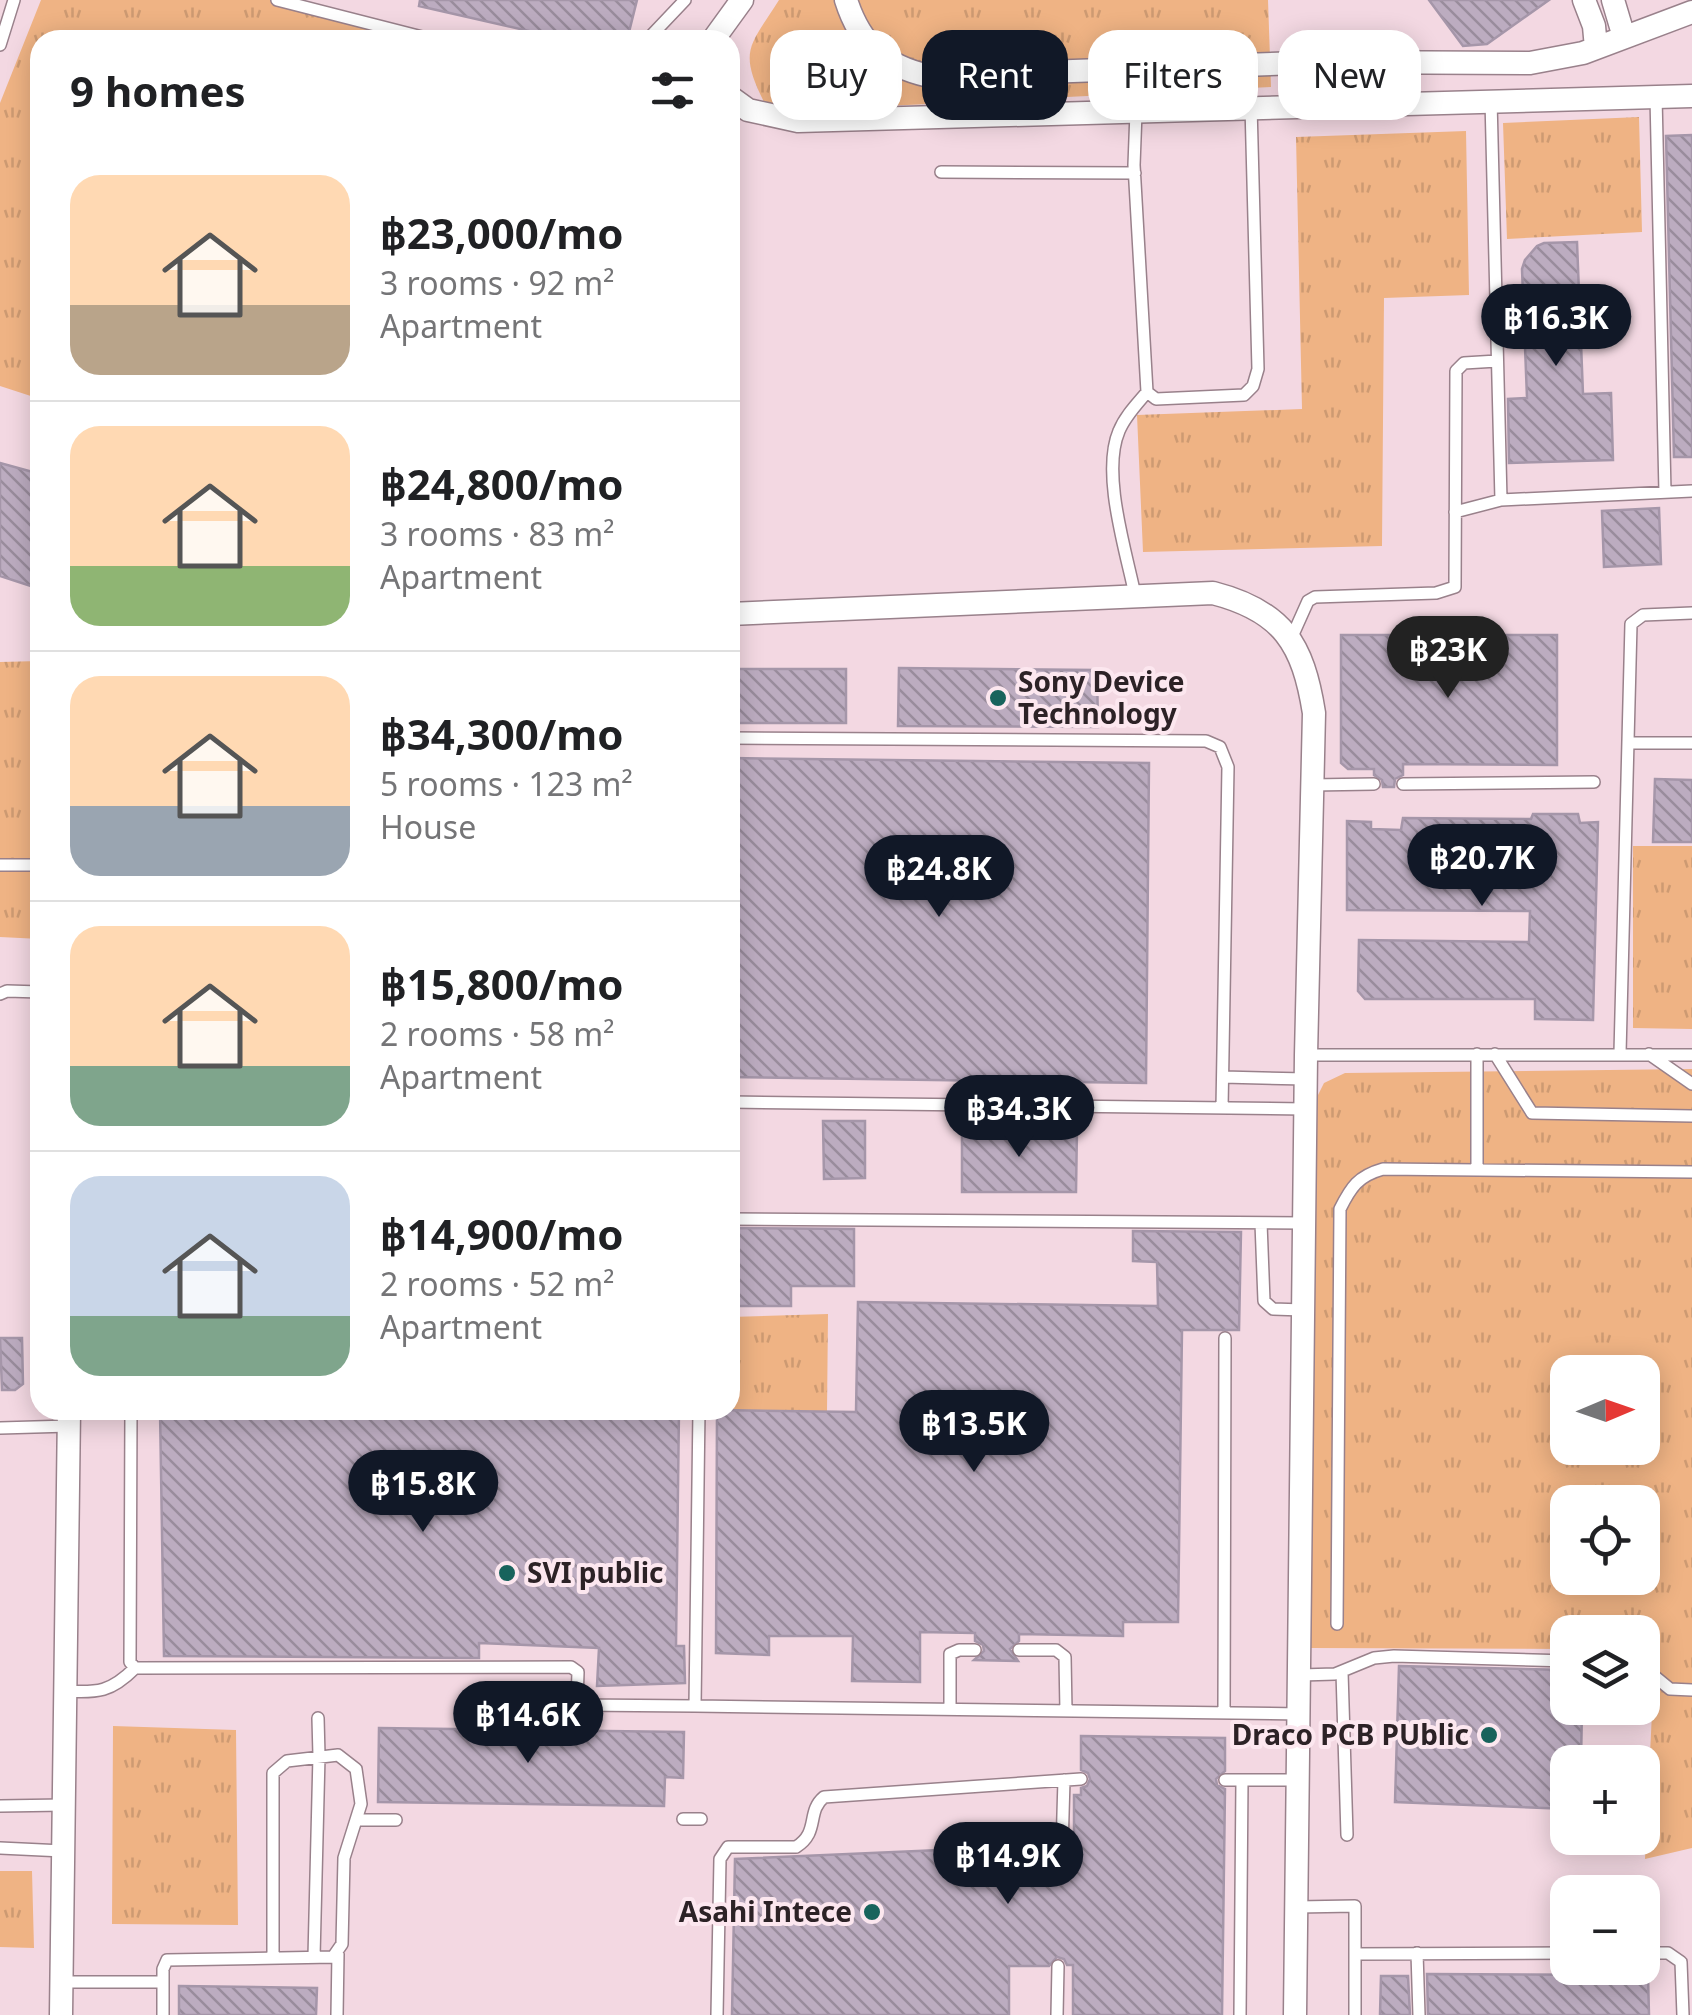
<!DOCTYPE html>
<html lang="en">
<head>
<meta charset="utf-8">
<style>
  :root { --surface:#fff; --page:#f2f2f2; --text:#202124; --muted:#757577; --line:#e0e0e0; --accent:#111827 }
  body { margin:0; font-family:"Noto Sans",sans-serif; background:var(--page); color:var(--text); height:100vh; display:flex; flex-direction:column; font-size:38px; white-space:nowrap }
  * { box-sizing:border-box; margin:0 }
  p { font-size:32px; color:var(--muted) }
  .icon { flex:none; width:55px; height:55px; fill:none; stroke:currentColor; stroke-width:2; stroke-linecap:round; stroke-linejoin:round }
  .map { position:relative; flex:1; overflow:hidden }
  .panel { position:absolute; left:30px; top:30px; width:710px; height:1390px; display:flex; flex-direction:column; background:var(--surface); border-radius:30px; box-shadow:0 5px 25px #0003 }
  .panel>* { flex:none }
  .guide { position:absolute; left:770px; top:30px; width:770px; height:90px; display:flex; gap:20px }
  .needle { width:65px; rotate:88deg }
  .tools { position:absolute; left:1550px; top:1355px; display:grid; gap:20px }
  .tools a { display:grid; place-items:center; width:110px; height:110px; border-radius:20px; background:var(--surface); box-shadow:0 5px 25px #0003; font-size:50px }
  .price { position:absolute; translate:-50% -85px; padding:0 22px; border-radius:35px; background:var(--accent); color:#fff; font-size:32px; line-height:65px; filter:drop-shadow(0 2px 5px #0008) }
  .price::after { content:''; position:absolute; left:50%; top:60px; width:30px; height:22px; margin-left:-15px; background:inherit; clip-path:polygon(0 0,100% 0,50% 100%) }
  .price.current { background:#222; color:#fff }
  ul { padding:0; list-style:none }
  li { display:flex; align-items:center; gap:30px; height:250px; padding:0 40px }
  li+li { border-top:2px solid var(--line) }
  li span { display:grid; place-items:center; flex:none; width:280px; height:200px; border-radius:30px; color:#555 }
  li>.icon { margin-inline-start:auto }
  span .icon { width:120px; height:120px; fill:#fffc; stroke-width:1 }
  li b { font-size:42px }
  h2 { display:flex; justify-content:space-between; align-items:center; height:120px; padding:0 40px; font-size:42px }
  .tag { padding:0 35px; border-radius:30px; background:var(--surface); box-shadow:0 5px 25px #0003; font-size:35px; line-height:90px }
  .tag.current { background:var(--accent); color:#fff }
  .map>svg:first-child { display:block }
  .grass { fill:url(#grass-tufts); fill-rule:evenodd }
  .building { fill:url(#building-back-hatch); stroke:#a596a9; stroke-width:2.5 }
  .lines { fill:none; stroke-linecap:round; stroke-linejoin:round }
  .lane-casing { stroke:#99818b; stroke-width:14 }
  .street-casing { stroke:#99818b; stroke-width:25 }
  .lane { stroke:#fff; stroke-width:11 }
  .street { stroke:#fff; stroke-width:22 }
  .poi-dot { fill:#18635c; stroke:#fce7ef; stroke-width:4 }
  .labels { text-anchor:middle; stroke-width:8; stroke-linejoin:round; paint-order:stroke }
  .poi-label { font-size:28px; font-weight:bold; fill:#2c2226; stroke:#fce7ef; text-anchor:start }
</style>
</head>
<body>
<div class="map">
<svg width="1692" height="2015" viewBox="0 0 1692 2015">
  <defs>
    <pattern id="grass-tufts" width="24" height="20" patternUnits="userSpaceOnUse" patternTransform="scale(2.5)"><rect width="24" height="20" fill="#efb384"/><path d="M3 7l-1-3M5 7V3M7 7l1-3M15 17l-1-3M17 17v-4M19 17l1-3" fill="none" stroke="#cd9a72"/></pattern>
    <pattern id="building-back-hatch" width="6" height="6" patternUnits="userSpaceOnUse" patternTransform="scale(2.5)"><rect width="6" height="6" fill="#bcacc0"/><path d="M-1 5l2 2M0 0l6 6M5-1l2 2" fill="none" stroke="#998c9c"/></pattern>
  </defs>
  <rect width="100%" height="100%" fill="#f3d8e2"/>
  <path class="grass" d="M41 0H273L428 40H40V399L0 386V103Z
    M779 0H1268L1271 87 786 111 764 102C738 50 750 46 779 0Z
    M1639 117 1642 232 1507 239 1503 123Z
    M1466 131 1469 295 1384 298 1382 546 1143 552 1137 415 1302 409 1296 137Z
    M40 661V939L0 937V662Z
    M1633 846H1692V1029L1633 1028Z
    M1692 1069V1848L1645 1859 1655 1650 1643 1649 1642 1632H1568L1567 1649 1310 1648 1314 1103 1324 1083 1345 1073ZM1568 1372H1642V1448H1568ZM1568 1502H1642V1578H1568Z
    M828 1314 827 1412 717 1410H730V1317Z
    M113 1726 236 1730 238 1925 112 1924Z
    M0 1871H32L34 1948 0 1947Z"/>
  <path class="building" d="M420 0H637L627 40H568L419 6Z
    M1429 0H1549L1487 44 1463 46Z
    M1692 135V457H1674L1666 136Z
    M1577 242 1583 394 1611 393 1613 460 1509 463 1508 399 1527 398 1522 269 1525 260 1537 246 1544 243Z
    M0 463 40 474V589L0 576Z
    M1659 508 1661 564 1604 567 1602 511Z
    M1341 635H1557V765L1403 764V775L1395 779 1394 787H1383L1382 780 1374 775V769H1348L1341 763Z
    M899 668 1097 670 1098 727 898 726Z
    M730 669H846V723H730Z
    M730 758 1149 763 1146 1083 730 1077Z
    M1655 779 1692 780V842H1653Z
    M1533 814H1578L1580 823 1598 822 1593 1020 1535 1019V999H1365L1358 991 1359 940 1529 942 1530 911 1347 910V821L1371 822V829L1401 830 1403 818 1531 819Z
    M823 1121H865V1178L824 1179Z
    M962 1128H1077L1076 1192H962Z
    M730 1228 854 1229V1286H791V1306H734V1286H730Z
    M1133 1231 1241 1232 1239 1330H1182L1178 1622H1123V1636L1019 1634V1641L1010 1649 1018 1661 974 1660 984 1651 983 1645 975 1641V1633L920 1632V1682L852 1681 853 1636H769V1655L716 1653 717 1410 856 1412 858 1302 1158 1306 1157 1262 1133 1261Z
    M0 1338H22L23 1384 15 1390H2Z
    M160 1410H679L676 1646H684L685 1683 597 1686 599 1648 479 1643V1658H471L164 1656Z
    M1399 1666 1568 1670V1708H1582L1581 1762H1568V1809L1395 1802Z
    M379 1728 684 1732 683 1778 665 1777 664 1806 378 1802Z
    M1081 1736 1225 1738V1771L1216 1779 1217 1785 1225 1789 1222 2015H1073V1965H1067L1064 1959 1057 1957 1049 1966H1009V2015H732L735 1859 1009 1847 1053 1848 1056 1855 1066 1857 1074 1848V1795H1081V1788L1087 1786 1090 1779 1088 1773 1081 1770Z
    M1427 1974 1648 1975 1649 2015H1428Z
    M1381 1976H1408L1410 2015H1380Z
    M179 1986 317 1988 316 2015H179Z"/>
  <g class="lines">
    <g class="lane-casing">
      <path id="lane" d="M277 0 434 40
        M647 40 685 0
        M0 45 14 0
        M1656 97 1665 492
        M1491 100 1501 500
        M1136 112 1134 165 1147 392 1156 399 1244 395 1253 386 1258 369 1251 106
        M941 172 1135 173
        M1455 512 1501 500 1692 491
        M1135 595C1126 551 1101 473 1119 431 1125 416 1137 404 1147 392
        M1291 639 1308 601 1315 597 1436 593 1455 587 1456 371 1464 363 1497 361
        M730 738 1206 741 1220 747 1228 767 1222 1108
        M1629 743H1692
        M1403 784 1594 782
        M1312 785 1374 784
        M0 865H40
        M0 994 7 991 40 992
        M1620 1053 1631 624 1643 615 1692 613
        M1477 1054V1170
        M1495 1054 1532 1113 1692 1116
        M1649 1054 1692 1084
        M1306 1055H1692
        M1223 1077 1306 1079
        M730 1102 1305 1109
        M730 1219 1304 1223
        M1261 1223 1264 1301 1273 1309 1303 1310
        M131 1410 130 1662 135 1668 571 1667 578 1672 577 1702 580 1705 695 1706 699 1410
        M0 1428 69 1426
        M1337 1624 1340 1209C1351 1187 1358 1176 1383 1169L1692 1172
        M1019 1650H1056L1065 1657 1066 1711
        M1642 1666 1670 1689 1692 1690
        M1342 1672 1347 1835
        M1301 1675 1335 1674 1374 1658 1394 1656 1568 1661
        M65 1691C98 1693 111 1692 135 1668
        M695 1706 1301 1714
        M950 1709V1654L959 1650H975
        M1224 1713 1225 1338
        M1225 1780H1299
        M0 1806 63 1805
        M683 1819H701
        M359 1820H396
        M0 1848 63 1851
        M1062 1848 1064 1780
        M1297 1907 1355 1906V1954
        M1417 1953 1419 2015
        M1642 1953H1668L1681 1962 1683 2015
        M314 1957 319 1756 318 1718
        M62 1982H163
        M163 2015V1969L167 1960 333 1957 342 1944 344 1858 361 1804 356 1769 338 1755 287 1761 273 1773V1957
        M337 2015 338 1954
        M717 2015 720 1859 728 1847H796C820 1832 806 1812 824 1797L1081 1779
        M1057 2015 1058 1966
        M1240 2015 1242 1780
        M1355 2015V1954L1568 1953"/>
    </g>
    <g class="street-casing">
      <path id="street" d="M846 0C860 44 884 66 929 76L1326 62 1530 63 1583 53 1692 12
        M1584 0 1594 26 1596 48
        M1613 0 1624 37
        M713 40 742 0
        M730 97 748 110 798 121 1692 96
        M730 614 1213 593C1283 611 1303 644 1314 713L1306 1055 1295 2015
        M61 2015 69 1410"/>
    </g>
    <use href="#lane" class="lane"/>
    <use href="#street" class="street"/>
  </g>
  <g class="poi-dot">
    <circle cx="998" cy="698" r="10"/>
    <circle cx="507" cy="1573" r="10"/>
    <circle cx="1489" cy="1735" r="10"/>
    <circle cx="872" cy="1912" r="10"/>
  </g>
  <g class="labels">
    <g class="poi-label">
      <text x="1018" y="692">Sony Device<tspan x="1018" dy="32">Technology</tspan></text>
      <text x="527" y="1583">SVI public</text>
      <text x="1469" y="1745" text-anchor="end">Draco PCB PUblic</text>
      <text x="852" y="1922" text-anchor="end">Asahi Intece</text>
    </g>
  </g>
</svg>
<div class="tools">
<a><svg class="needle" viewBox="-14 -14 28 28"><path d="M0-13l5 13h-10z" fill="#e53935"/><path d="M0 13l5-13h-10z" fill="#757577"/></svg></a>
<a><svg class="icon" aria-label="locate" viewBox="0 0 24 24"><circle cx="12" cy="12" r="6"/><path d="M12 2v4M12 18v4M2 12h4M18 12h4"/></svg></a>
<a><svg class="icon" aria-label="layers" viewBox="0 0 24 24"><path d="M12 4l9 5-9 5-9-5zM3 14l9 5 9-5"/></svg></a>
<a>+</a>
<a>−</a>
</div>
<b class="price" style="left:1556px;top:369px">฿16.3K</b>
<b class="price current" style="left:1448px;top:701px">฿23K</b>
<b class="price" style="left:1482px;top:909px">฿20.7K</b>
<b class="price" style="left:939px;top:920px">฿24.8K</b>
<b class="price" style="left:1019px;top:1160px">฿34.3K</b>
<b class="price" style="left:974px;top:1475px">฿13.5K</b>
<b class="price" style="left:423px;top:1535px">฿15.8K</b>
<b class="price" style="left:528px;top:1766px">฿14.6K</b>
<b class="price" style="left:1008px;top:1907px">฿14.9K</b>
<div class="guide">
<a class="tag">Buy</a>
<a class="tag current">Rent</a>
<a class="tag">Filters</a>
<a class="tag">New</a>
</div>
<section class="panel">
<h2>9 homes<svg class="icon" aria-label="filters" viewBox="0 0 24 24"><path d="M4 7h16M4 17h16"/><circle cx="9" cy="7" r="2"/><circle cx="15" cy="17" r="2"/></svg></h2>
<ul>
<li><span style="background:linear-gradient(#ffd9b3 65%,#b9a48a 0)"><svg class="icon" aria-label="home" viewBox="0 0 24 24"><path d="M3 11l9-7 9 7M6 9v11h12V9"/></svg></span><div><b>฿23,000/mo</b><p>3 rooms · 92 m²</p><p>Apartment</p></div></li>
<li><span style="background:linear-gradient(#ffd9b3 70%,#8fb573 0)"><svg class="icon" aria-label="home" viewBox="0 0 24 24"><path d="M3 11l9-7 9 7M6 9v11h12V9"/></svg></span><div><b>฿24,800/mo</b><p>3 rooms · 83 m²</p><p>Apartment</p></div></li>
<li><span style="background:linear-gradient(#ffd9b3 65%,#9aa5b1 0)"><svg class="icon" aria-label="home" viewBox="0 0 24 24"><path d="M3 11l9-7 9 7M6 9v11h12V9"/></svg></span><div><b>฿34,300/mo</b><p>5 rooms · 123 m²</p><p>House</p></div></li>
<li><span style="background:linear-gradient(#ffd9b3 70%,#7fa58c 0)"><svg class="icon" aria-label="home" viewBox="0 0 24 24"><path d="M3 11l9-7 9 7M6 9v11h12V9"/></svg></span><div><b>฿15,800/mo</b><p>2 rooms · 58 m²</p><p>Apartment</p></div></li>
<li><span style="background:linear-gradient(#c9d6e8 70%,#7fa58c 0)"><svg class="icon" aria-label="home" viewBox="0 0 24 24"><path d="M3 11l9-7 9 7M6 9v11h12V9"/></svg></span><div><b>฿14,900/mo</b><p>2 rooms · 52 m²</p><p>Apartment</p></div></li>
</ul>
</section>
</div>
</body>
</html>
